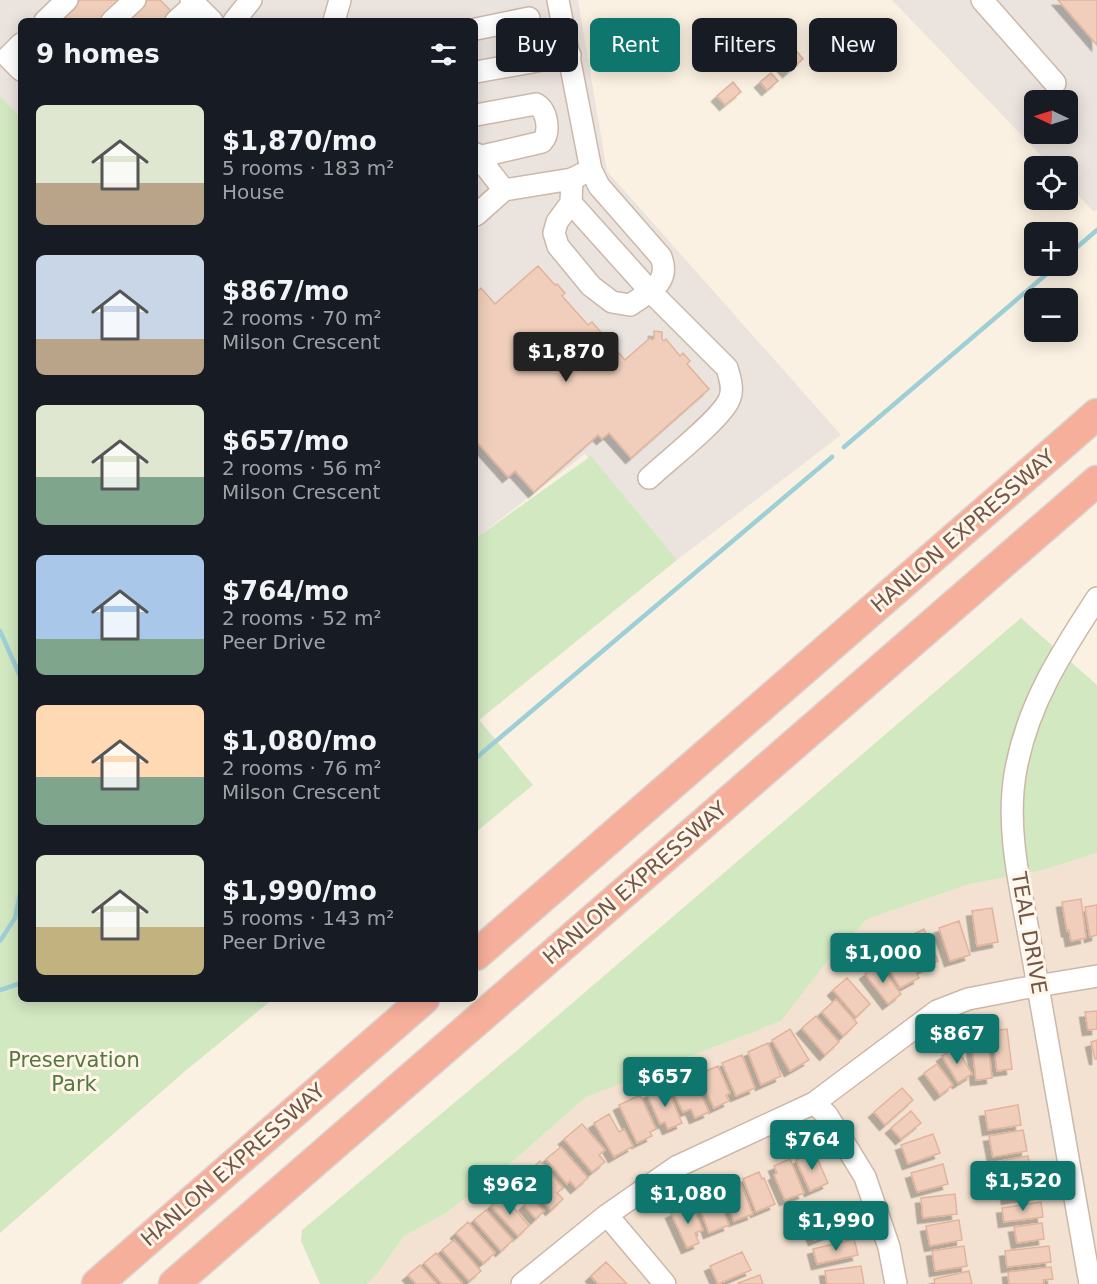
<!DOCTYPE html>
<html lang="en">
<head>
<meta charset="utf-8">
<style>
  :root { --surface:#171b24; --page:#242831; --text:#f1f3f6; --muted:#9ea1a6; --accent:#0f766e }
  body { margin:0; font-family:"DejaVu Sans",sans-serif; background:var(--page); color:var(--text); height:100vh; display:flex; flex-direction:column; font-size:22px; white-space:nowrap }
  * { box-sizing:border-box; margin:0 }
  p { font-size:20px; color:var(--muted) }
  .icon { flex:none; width:33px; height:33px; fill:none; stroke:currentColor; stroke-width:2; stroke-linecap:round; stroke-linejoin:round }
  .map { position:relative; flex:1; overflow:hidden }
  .side { position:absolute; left:18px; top:18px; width:460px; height:984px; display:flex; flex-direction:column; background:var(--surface); border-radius:9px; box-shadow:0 3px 15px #0003 }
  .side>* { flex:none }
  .hud { position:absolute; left:496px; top:18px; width:510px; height:54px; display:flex; gap:12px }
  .needle { width:39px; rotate:274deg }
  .fabs { position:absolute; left:1024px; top:90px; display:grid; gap:12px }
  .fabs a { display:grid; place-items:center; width:54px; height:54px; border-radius:9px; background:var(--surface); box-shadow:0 3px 15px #0003; font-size:30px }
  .price { position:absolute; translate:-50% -51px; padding:0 14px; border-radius:6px; background:var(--accent); color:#fff; font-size:20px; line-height:39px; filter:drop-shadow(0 2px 3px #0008) }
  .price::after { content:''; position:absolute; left:50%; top:36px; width:18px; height:14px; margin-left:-9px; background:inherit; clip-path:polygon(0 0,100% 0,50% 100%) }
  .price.active { background:#222; color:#fff }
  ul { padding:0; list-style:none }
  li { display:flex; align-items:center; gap:18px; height:150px; padding:0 18px }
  li span { display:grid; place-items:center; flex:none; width:168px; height:120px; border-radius:9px; color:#555 }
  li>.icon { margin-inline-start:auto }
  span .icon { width:72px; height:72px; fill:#fffc; stroke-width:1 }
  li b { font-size:26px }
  h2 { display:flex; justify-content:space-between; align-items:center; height:72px; padding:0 18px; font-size:26px }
  .tag { padding:0 21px; border-radius:9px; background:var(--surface); box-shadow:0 3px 15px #0003; font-size:21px; line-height:54px }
  .tag.active { background:var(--accent); color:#fff }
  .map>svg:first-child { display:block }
  .residential { fill:#f3e2d1 }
  .industrial { fill:#ebe3dd; fill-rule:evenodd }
  .green { fill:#d2e8c1 }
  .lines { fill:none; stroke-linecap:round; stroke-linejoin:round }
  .stream { stroke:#9ecfd6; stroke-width:4.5 }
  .building { fill:#f0cebb; stroke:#e2b49b; stroke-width:1.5; filter:url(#shadow) }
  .minor-casing { stroke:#ccb8a9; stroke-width:24 }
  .highway-casing { stroke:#dad3d0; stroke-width:33 }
  .minor { stroke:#fff; stroke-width:21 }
  .highway { stroke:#f5af9a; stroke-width:30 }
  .labels { text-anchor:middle; stroke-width:6; stroke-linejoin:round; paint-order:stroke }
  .street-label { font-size:21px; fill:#725749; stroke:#fff5e8 }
  .park-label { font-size:21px; fill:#547842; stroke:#fff5e8 }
</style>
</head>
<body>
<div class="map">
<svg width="1097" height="1284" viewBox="0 0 1097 1284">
  <defs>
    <filter id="shadow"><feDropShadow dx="-5.5" dy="5.5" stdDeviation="0" flood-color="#0004"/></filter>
  </defs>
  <rect width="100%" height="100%" fill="#fbf1e2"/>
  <path class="residential" d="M1097 853V1284H367L377 1274 404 1236 446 1213 512 1162 586 1097 781 1021 830 958 867 919 970 884 1043 870Z"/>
  <path class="industrial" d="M0 0H578L607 171 841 435 677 560 585 454 476 538V21H21V118L0 96Z
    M892 0H1097V209L1094 212 1068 185V166H1051ZM1035 100H1068V134H1035Z"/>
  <path class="green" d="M0 96 21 118V999H273L184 1072 0 1233Z
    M591 456 677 560 479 720 533 785 476 832V538Z
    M1021 618 1097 685V853L1043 870 970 884 867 919 830 958 781 1021 586 1097 512 1162 446 1213 404 1236 377 1274 367 1284H320L301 1241 302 1230 520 1048Z"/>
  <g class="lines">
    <path class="stream" d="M1068 255 1097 230
      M844 447 1056 266
      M0 631 21 678
      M476 758 832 457
      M0 941 15 918 21 889
      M0 990 21 983"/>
  </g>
  <path class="building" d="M80 0H126L102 21H57Z
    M143 0H160L174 14 166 21H120Z
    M1058 0H1097V45Z
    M795 49 803 59 788 72 780 63Z
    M771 73 778 81 767 90 760 82Z
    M733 82 741 92 725 105 717 96Z
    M538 266 555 285 557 284 565 293 562 296 588 325 592 322 625 360 650 338 652 340 654 338V331L662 332V339L664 341 666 339 680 356 683 353 690 361 687 364 709 389 631 458 609 433 602 439 598 435 534 492 515 471 508 477 476 441V293L481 288 495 304Z
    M1081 899 1086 938 1071 941 1069 930 1067 931 1062 902Z
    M1097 905V935L1090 937 1085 907Z
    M992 908 998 942 977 946 972 911Z
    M959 921 970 955 950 961 939 928Z
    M924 929 938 961 922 969 907 937Z
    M903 947 919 978 900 988 883 958Z
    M879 964 901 994 888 1004 865 974Z
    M847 978 870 1004 856 1017 833 990Z
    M836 999 857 1023 843 1036 822 1012Z
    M1097 1011V1029L1088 1030 1085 1012Z
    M816 1016 839 1042 825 1055 802 1028Z
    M790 1029 809 1060 790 1071 772 1040Z
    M1007 1029 1012 1069 997 1071 992 1031Z
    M987 1034 992 1078 976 1080 971 1036Z
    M1097 1040V1059H1095L1091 1042Z
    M768 1043 781 1076 761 1085 748 1052Z
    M956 1047 972 1074 958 1083 942 1056Z
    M742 1055 755 1088 736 1096 722 1063Z
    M937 1064 953 1085 940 1095 924 1073Z
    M718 1066 730 1093 726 1095 729 1101 714 1108 699 1074Z
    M688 1077 691 1081 694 1080 709 1112 695 1118 691 1109 683 1112 670 1085Z
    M666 1086 682 1123 668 1129 665 1122 660 1124 647 1094Z
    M902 1088 913 1100 885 1125 874 1112Z
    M640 1095 656 1129 650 1132 652 1136 637 1143 619 1105Z
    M1018 1105 1021 1125 988 1130 985 1111Z
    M911 1111 921 1123 901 1139 891 1128Z
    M609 1114 619 1132 624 1129 633 1146 614 1157 594 1123Z
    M582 1124 605 1150 599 1155 605 1162 592 1172 564 1139Z
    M1023 1130 1027 1151 993 1157 989 1136Z
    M933 1134 940 1153 908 1164 901 1145Z
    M561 1147 588 1178 576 1188 570 1181 567 1184 546 1159Z
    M814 1151 828 1183 810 1191 796 1160Z
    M1028 1156 1031 1174 988 1181 985 1164Z
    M790 1159 804 1193 785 1200 774 1175 777 1173 774 1166Z
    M540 1161 563 1188 557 1193 563 1199 551 1210 522 1177Z
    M943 1164 948 1184 917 1192 911 1173Z
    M759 1172 762 1179 764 1178 775 1204 756 1212 743 1179Z
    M1035 1178 1038 1194 1007 1199 1004 1182Z
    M740 1182 753 1214 734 1221 722 1190Z
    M716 1193 729 1225 709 1233 697 1200Z
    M955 1194 957 1214 923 1218 921 1198Z
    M503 1195 529 1226 518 1236 491 1206Z
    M532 1198 544 1211 536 1219 524 1205Z
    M1041 1202 1043 1217 1004 1222 1002 1208Z
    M691 1204 703 1230 695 1233 699 1243 687 1248 671 1213Z
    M844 1205 849 1217 841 1220 844 1228 814 1240 806 1221Z
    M486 1210 513 1240 501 1251 474 1220Z
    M959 1220 962 1240 930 1246 926 1226Z
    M468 1222 495 1253 483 1263 456 1233Z
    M1042 1223 1044 1239 1017 1243 1014 1227Z
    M854 1239 858 1255 817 1264 813 1249Z
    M454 1240 481 1271 469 1281 442 1250Z
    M964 1246 967 1266 935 1271 932 1251Z
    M1049 1246 1051 1262 1007 1267 1005 1251Z
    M742 1252 751 1270 718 1284 710 1266Z
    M436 1253 462 1283 461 1284H442L424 1263Z
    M606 1262 627 1284H598L591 1276Z
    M420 1265 437 1284H416L408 1275Z
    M861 1266 864 1284H827L825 1271Z
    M1051 1267 1053 1279 1043 1280 1044 1284H1009L1008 1272Z
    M969 1271 972 1284H935L934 1279Z
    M760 1275 763 1284H739L738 1283Z"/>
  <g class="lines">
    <g class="minor-casing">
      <path id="minor" d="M191 0 212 21
        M558 0 591 170 599 186 661 257C671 283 649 292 630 305L612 302 591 286 558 246 554 233 557 222 571 203 572 179
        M982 0 1055 83
        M45 21 67 0
        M112 21 135 0
        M176 21 195 4
        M234 21 251 0
        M334 21 340 0
        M476 29 529 18
        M21 44 8 57 21 70
        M476 72 570 55
        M476 115 536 104C547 110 551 132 542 142L478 157
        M476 154 504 190 572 179 582 174
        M571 203 650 291 727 368C730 378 734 390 729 400 720 420 667 461 649 478
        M476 215 504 190
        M814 1103 827 1115 865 1177 889 1247 896 1284
        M607 1215 665 1284
        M522 1284 607 1215 676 1167 814 1103 937 1011 968 999 1019 989 1097 976
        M1090 1284C1071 1175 1052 1066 1033 958 1023 897 1004 830 1016 769 1028 704 1061 653 1097 598"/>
    </g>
    <g class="highway-casing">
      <path id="highway" d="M476 955 1097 414
        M97 1284 424 999
        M174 1284 1097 481"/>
    </g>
    <use href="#minor" class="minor"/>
    <use href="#highway" class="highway"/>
  </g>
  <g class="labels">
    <g class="street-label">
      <text transform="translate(963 531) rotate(-41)" y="7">HANLON EXPRESSWAY</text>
      <text transform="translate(635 883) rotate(-41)" y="7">HANLON EXPRESSWAY</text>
      <text transform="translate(1029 933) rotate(80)" y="7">TEAL DRIVE</text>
      <text transform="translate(233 1165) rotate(-41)" y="7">HANLON EXPRESSWAY</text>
    </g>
    <g class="park-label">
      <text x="74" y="1067">Preservation<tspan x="74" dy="24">Park</tspan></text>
    </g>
  </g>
</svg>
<div class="fabs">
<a><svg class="needle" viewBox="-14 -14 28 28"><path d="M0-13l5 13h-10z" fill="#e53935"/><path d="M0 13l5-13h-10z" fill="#9ea1a6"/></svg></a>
<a><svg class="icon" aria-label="locate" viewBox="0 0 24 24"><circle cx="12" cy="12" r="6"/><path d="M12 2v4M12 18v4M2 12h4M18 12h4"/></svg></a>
<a>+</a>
<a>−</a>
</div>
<b class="price active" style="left:566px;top:383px">$1,870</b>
<b class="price" style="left:883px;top:984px">$1,000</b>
<b class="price" style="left:957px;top:1065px">$867</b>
<b class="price" style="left:665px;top:1108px">$657</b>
<b class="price" style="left:812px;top:1171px">$764</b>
<b class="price" style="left:1023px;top:1212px">$1,520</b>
<b class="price" style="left:510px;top:1216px">$962</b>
<b class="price" style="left:688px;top:1225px">$1,080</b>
<b class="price" style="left:836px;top:1252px">$1,990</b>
<div class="hud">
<a class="tag">Buy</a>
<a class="tag active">Rent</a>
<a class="tag">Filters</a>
<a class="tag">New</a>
</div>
<section class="side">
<h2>9 homes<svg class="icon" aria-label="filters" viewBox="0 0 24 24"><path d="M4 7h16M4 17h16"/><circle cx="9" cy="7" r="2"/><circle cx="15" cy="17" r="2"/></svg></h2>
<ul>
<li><span style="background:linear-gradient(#dfe7d0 65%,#b9a48a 0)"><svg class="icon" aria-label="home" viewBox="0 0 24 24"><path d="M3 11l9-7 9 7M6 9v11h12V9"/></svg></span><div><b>$1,870/mo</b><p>5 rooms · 183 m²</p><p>House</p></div></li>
<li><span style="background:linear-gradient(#c9d6e8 70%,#b9a48a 0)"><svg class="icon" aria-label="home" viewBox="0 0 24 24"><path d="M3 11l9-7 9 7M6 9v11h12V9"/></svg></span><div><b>$867/mo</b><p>2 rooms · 70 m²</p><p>Milson Crescent</p></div></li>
<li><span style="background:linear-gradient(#dfe7d0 60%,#7fa58c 0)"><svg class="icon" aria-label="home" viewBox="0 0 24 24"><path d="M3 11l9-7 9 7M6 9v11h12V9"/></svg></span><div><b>$657/mo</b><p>2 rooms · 56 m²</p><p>Milson Crescent</p></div></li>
<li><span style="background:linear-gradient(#a9c7e8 70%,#7fa58c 0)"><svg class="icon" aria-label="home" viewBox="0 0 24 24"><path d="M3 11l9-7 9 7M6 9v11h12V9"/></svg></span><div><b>$764/mo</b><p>2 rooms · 52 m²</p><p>Peer Drive</p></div></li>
<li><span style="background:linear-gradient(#ffd9b3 60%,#7fa58c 0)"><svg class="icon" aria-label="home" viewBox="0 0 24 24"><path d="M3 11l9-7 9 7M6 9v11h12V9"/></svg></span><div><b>$1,080/mo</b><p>2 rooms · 76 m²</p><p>Milson Crescent</p></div></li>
<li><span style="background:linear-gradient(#dfe7d0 60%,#c2b280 0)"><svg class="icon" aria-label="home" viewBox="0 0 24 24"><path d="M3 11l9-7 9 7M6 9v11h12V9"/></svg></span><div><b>$1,990/mo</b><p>5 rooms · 143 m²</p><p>Peer Drive</p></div></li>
</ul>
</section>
</div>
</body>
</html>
